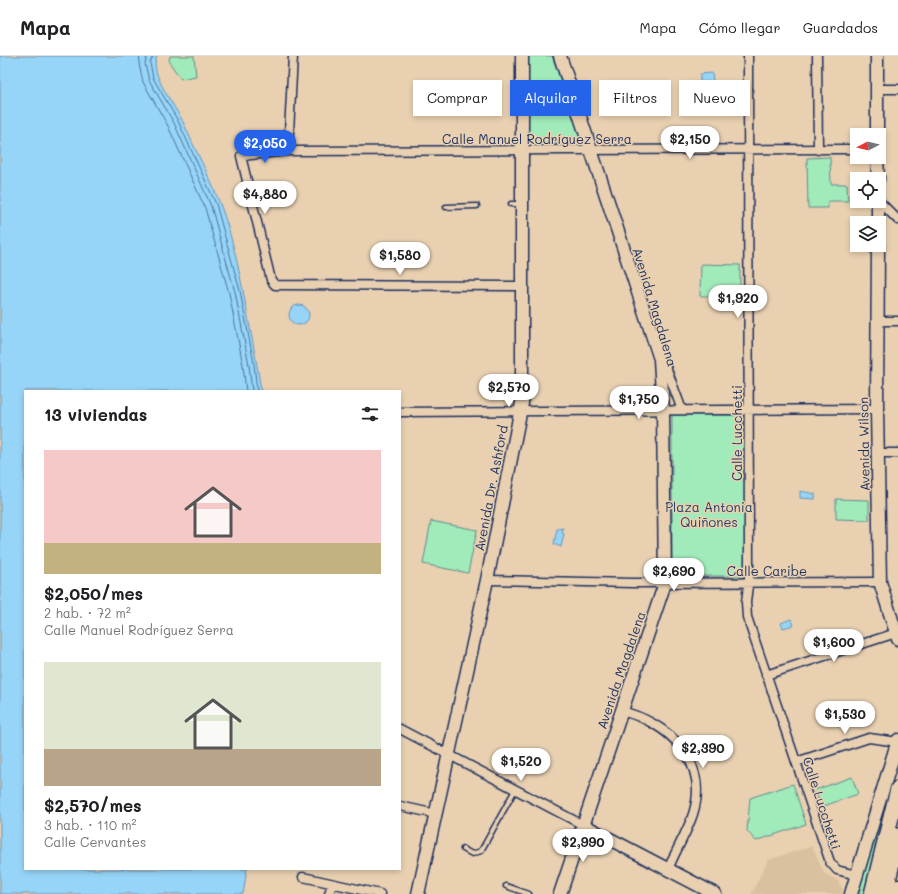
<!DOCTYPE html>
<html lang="es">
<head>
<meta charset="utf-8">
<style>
  :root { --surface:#fff; --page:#f2f2f2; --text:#202124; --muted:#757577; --line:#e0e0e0; --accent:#2563eb }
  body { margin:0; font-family:Mali,sans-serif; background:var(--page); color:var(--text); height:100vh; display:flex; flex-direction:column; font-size:15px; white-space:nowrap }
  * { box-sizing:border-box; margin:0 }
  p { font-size:13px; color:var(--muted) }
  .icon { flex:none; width:22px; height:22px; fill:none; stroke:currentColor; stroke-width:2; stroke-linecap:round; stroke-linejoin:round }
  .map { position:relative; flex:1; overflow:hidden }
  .drawer { position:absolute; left:24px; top:334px; width:377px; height:480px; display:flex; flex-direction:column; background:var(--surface); border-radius:0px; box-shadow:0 2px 6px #0003 }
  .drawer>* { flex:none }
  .guide { position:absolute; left:413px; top:24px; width:380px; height:36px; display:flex; gap:8px }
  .needle { width:26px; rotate:263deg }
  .buttons { position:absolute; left:850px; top:72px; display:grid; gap:8px }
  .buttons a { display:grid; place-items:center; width:36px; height:36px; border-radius:0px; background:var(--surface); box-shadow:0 2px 6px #0003; font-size:20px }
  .price { position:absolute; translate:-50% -34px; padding:0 9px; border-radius:14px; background:#fff; color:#222; font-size:13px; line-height:26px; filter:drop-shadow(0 1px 2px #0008) }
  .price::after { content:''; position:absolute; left:50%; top:24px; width:12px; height:9px; margin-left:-6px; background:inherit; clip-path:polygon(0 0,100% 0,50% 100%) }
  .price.on { background:var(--accent); color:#fff }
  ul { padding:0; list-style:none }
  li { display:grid; align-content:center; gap:8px; height:212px; padding:0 20px }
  li span { display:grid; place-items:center; height:124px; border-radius:0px; color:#555 }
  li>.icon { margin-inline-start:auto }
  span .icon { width:72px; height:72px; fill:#fffc; stroke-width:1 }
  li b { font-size:17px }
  h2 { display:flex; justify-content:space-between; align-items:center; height:48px; padding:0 20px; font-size:17px }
  .pill { padding:0 14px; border-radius:0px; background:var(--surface); box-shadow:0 2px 6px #0003; font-size:14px; line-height:36px }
  .pill.on { background:var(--accent); color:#fff }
  header { display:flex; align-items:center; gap:24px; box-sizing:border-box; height:56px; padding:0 20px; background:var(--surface); border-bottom:1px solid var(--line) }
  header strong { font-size:19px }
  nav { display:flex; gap:22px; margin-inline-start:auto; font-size:14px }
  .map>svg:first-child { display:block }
  .built { fill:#d9c1a0 }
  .green { fill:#a1eab9; stroke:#5e8c8c }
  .water { fill:#96d5f7; stroke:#6593ba }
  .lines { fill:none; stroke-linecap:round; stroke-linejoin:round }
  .shore { stroke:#4c719b; stroke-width:1 }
  .lane-casing { stroke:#1b2f5e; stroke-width:7 }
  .street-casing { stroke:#1b2f5e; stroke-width:11 }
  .secondary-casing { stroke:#1b2f5e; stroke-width:15 }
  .highway-casing { stroke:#1b2f5e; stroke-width:18 }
  .lane { stroke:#e9d0b1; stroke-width:4 }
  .street { stroke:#e9d0b1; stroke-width:8 }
  .secondary { stroke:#e9d0b1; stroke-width:12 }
  .highway { stroke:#e9d0b1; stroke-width:15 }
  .labels { text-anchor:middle; stroke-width:3; stroke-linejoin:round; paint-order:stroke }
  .street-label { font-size:13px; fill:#1b2f5e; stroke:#e9d0b1 }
  .park-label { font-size:13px; fill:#284267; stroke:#e9d0b1 }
</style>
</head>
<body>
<header>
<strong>Mapa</strong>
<nav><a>Mapa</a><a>Cómo llegar</a><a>Guardados</a></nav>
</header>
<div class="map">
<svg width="898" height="838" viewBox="0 0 898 838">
  <rect width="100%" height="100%" fill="#e9d0b1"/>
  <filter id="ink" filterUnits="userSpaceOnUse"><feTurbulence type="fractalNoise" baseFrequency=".025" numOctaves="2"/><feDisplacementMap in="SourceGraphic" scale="8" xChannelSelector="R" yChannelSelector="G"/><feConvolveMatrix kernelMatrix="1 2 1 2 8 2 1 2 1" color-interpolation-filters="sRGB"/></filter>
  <g filter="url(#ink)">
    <path class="built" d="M812 790 824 817 838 825 843 834 842 838H751L768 804Z"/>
    <path class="green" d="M170 0H194L196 20 181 23 169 6Z
      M526 0H552L580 81 578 85 575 87 525 88Z
      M830 101 831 128H847L848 145H828V152H808L807 102Z
      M701 208 740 209V240H700Z
      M672 359H746V520H672Z
      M836 443 869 444V464L836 463Z
      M431 465 477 474 468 517 423 508Z
      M852 721 858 738 821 751 815 734Z
      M793 728 806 768 756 785 747 775 750 742Z
      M882 767 865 838H857L878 768Z"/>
    <path class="water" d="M0 0H157C148 18 176 50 184 68 195 94 209 119 219 145 235 186 242 230 250 272 254 293 258 313 261 335H25V813H247L243 838H0Z
      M712 17 713 26H700V18Z
      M289 259a10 10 0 1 1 20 0a10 10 0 1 1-20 0Z
      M800 435 815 438V443L800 442Z
      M563 472 562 477 564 478 561 491 554 488 557 473Z
      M791 563 794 569 783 572 781 567Z"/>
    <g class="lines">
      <path class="shore" d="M140 0 139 8 143 26 168 70 205 152 229 237 243 309 246 335
        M147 0 145 8 149 24 174 67 211 150 235 236 249 309 252 335
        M153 0 150 7 153 22 178 65 216 148 240 235 254 308 257 335"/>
      <g class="lane-casing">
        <path id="lane" d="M511 148H521
          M446 151 477 150
          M463 793 472 798 481 795 515 734
          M506 830 529 838"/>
      </g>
      <g class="street-casing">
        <path id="street" d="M748 0 749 521 746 546 747 561 830 806 837 814 856 819
          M817 0 818 94
          M877 33H898
          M288 95 293 0
          M879 145 898 164
          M523 230 275 229 271 224 241 100 288 95 857 93
          M878 265H898
          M662 300 682 354
          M400 356 877 353
          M878 397H898
          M487 524 633 527 880 526
          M766 619 896 577 898 578
          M621 655C668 666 710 706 693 758 687 777 675 795 668 814
          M400 673 583 769
          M796 706 869 682 898 686
          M400 750 436 758
          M303 821 380 838
          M329 838 332 828
          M896 838 898 828"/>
      </g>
      <g class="secondary-casing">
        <path id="secondary" d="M877 0V79
          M877 101 878 123
          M878 145V167
          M878 189 877 353 880 526 898 583
          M583 769 715 838
          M418 838 487 524 522 347V0
          M560 838 665 527 663 354 660 303 560 0
          M851 838 898 684"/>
      </g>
      <g class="highway-casing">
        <path id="highway" d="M872 838 898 733
          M885 838 898 780"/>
      </g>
      <use href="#lane" class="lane"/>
      <use href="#street" class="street"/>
      <use href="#secondary" class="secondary"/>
      <use href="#highway" class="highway"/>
    </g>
  </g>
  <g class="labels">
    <g class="street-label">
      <text x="537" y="88">Calle Manuel Rodríguez Serra</text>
      <text transform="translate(655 251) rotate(73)" y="5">Avenida Magdalena</text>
      <text transform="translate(737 377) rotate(-90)" y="5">Calle Lucchetti</text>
      <text transform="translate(864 388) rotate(-91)" y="5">Avenida Wilson</text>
      <text transform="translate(491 432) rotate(-79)" y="5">Avenida Dr. Ashford</text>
      <text x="767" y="520">Calle Caribe</text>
      <text transform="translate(621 614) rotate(-71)" y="5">Avenida Magdalena</text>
      <text transform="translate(822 747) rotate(72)" y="5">Calle Lucchetti</text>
    </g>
    <g class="park-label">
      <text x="709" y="456">Plaza Antonia<tspan x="709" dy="15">Quiñones</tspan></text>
    </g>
  </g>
</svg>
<div class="buttons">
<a><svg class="needle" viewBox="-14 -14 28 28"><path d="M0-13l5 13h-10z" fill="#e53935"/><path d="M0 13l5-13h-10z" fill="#757577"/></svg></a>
<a><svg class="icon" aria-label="locate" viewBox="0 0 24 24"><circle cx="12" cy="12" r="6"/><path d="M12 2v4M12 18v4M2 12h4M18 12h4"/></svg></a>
<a><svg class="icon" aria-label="layers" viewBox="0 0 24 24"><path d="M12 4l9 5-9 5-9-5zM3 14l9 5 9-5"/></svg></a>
</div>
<b class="price" style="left:690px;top:104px">$2,150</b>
<b class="price on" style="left:265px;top:108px">$2,050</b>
<b class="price" style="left:265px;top:159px">$4,880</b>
<b class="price" style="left:400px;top:220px">$1,580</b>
<b class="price" style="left:738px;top:263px">$1,920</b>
<b class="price" style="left:509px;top:352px">$2,570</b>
<b class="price" style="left:639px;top:364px">$1,750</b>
<b class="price" style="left:674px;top:536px">$2,690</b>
<b class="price" style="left:834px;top:607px">$1,600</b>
<b class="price" style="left:845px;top:679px">$1,530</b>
<b class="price" style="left:703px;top:713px">$2,390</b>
<b class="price" style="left:521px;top:726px">$1,520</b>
<b class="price" style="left:583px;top:807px">$2,990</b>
<div class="guide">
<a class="pill">Comprar</a>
<a class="pill on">Alquilar</a>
<a class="pill">Filtros</a>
<a class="pill">Nuevo</a>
</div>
<section class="drawer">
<h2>13 viviendas<svg class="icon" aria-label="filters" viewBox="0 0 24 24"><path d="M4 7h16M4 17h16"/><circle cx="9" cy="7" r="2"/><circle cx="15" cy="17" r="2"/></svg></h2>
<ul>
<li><span style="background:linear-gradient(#f6c9c9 75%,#c2b280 0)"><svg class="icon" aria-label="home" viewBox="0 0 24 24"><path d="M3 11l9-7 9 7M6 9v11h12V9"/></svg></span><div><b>$2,050/mes</b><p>2 hab. · 72 m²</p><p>Calle Manuel Rodríguez Serra</p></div></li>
<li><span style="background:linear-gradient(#dfe7d0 70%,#b9a48a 0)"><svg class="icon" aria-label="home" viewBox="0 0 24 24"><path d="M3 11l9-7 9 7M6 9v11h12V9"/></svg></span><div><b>$2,570/mes</b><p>3 hab. · 110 m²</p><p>Calle Cervantes</p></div></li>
</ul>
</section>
</div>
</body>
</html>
